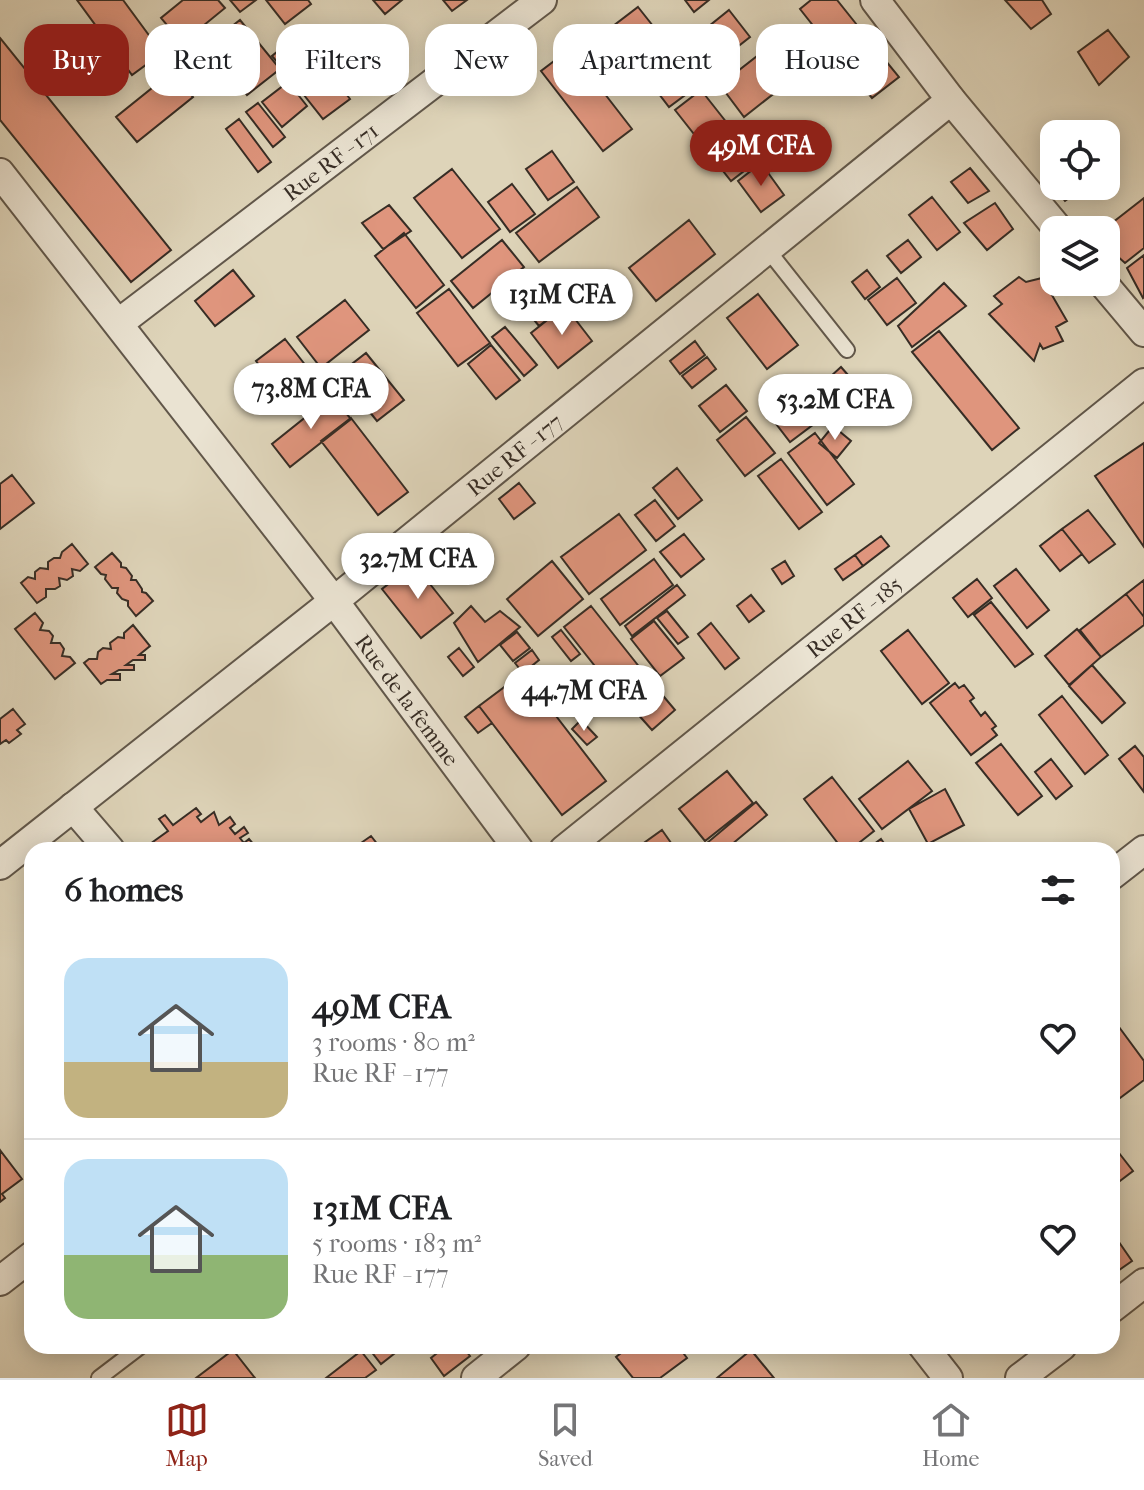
<!DOCTYPE html>
<html lang="en">
<head>
<meta charset="utf-8">
<style>
  :root { --surface:#fff; --page:#f6f6f6; --text:#202124; --muted:#757577; --line:#e0e0e0; --accent:#8f2418 }
  body { margin:0; font-family:"IM FELL French Canon",serif; background:var(--page); color:var(--text); height:100vh; display:flex; flex-direction:column; font-size:30px; white-space:nowrap }
  * { box-sizing:border-box; margin:0 }
  p { font-size:26px; color:var(--muted) }
  .icon { flex:none; width:44px; height:44px; fill:none; stroke:currentColor; stroke-width:2; stroke-linecap:round; stroke-linejoin:round }
  .map { position:relative; flex:1; overflow:hidden }
  .sheet { position:absolute; left:24px; top:842px; width:1096px; height:512px; display:flex; flex-direction:column; background:var(--surface); border-radius:24px; box-shadow:0 4px 20px #0003 }
  .sheet>* { flex:none }
  .top-card { position:absolute; left:24px; top:24px; width:1096px; height:72px; display:flex; gap:16px }
  .fabs { position:absolute; left:1040px; top:120px; display:grid; gap:16px }
  .fabs a { display:grid; place-items:center; width:80px; height:80px; border-radius:16px; background:var(--surface); box-shadow:0 4px 20px #0003; font-size:40px }
  .price { position:absolute; translate:-50% -68px; padding:0 18px; border-radius:28px; background:#fff; color:#222; font-size:26px; line-height:52px; filter:drop-shadow(0 2px 4px #0008) }
  .price::after { content:''; position:absolute; left:50%; top:48px; width:24px; height:18px; margin-left:-12px; background:inherit; clip-path:polygon(0 0,100% 0,50% 100%) }
  .price.current { background:var(--accent); color:#fff }
  ul { padding:0; list-style:none }
  li { display:flex; align-items:center; gap:24px; height:200px; padding:0 40px }
  li+li { border-top:2px solid var(--line) }
  li span { display:grid; place-items:center; flex:none; width:224px; height:160px; border-radius:24px; color:#555 }
  li>.icon { margin-inline-start:auto }
  span .icon { width:96px; height:96px; fill:#fffc; stroke-width:1 }
  li b { font-size:34px }
  h2 { display:flex; justify-content:space-between; align-items:center; height:96px; padding:0 40px; font-size:34px }
  .chip { padding:0 28px; border-radius:24px; background:var(--surface); box-shadow:0 4px 20px #0003; font-size:28px; line-height:72px }
  .chip.current { background:var(--accent); color:#fff }
  .menu { display:flex; justify-content:space-around; align-items:center; height:112px; border-top:2px solid var(--line); background:var(--surface); font-size:22px; color:var(--muted) }
  .menu a { display:grid; justify-items:center; gap:4px }
  .menu .current { color:var(--accent) }
  .map>svg:first-child { display:block }
  .building { fill:#df957d; stroke:#372d25; stroke-width:2 }
  .lines { fill:none; stroke-linecap:round; stroke-linejoin:round }
  .service-casing { stroke:#61574a; stroke-width:18 }
  .minor-casing { stroke:#61574a; stroke-width:32 }
  .service { stroke:#eae3d2; stroke-width:14 }
  .minor { stroke:#eae3d2; stroke-width:28 }
  .labels { text-anchor:middle; stroke-width:8; stroke-linejoin:round; paint-order:stroke }
  .street-label { font-size:22px; fill:#372d25; stroke:#eae3d2 }
</style>
</head>
<body>
<div class="map">
<svg width="1144" height="1378" viewBox="0 0 1144 1378">
  <rect width="100%" height="100%" fill="#ded4b9"/>
  <filter id="stains"><feTurbulence type="fractalNoise" baseFrequency=".0025" numOctaves="4"/><feColorMatrix values="0 0 0 0 .2 0 0 0 0 .09 0 0 0 0 .02 0 0 0 .5 -.17"/></filter>
  <radialGradient id="worn" r=".72"><stop offset=".6" stop-color="#630" stop-opacity="0"/><stop offset="1" stop-color="#630" stop-opacity=".3"/></radialGradient>
  <path class="building" d="M77 0H123L162 53 132 75Z
    M183 0H218L225 8 182 43 161 18Z
    M230 0H256L240 12Z
    M266 0H308L311 4 285 24Z
    M373 0H402L385 14Z
    M443 0H467L452 11Z
    M685 0H709L694 12Z
    M811 0H837L857 25 830 47 800 9Z
    M1005 0H1042L1051 14 1031 29Z
    M638 7 657 31 619 61 600 36Z
    M729 10 750 37 699 77 678 51Z
    M240 20 280 69 247 95 208 45Z
    M859 28 899 77 872 98 832 49Z
    M1108 30 1129 57 1099 85 1078 52Z
    M661 33 700 84 669 107 630 56Z
    M0 38 171 250 131 282 0 120Z
    M293 39 310 60 290 77 272 56Z
    M570 49 632 129 603 151 541 71Z
    M761 53 786 84 744 117 720 85Z
    M327 69 350 99 323 119 300 90Z
    M172 72 193 97 137 142 116 117Z
    M288 82 307 106 282 127 262 102Z
    M701 90 757 161 731 181 675 110Z
    M258 103 285 137 273 147 246 112Z
    M239 119 271 162 258 172 226 129Z
    M552 151 574 182 548 200 526 169Z
    M761 163 784 195 761 212 738 181Z
    M970 168 989 191 968 203 951 182Z
    M1054 168V186H1086L1065 201 1045 175Z
    M452 169 500 229 462 258 414 198Z
    M512 184 535 214 510 232 488 202Z
    M577 187 599 217 539 262 516 233Z
    M932 197 960 232 937 250 909 215Z
    M1144 198V248L1125 263 1106 246V230H1103Z
    M995 203 1013 229 987 250 964 223Z
    M389 205 411 231 383 249 362 223Z
    M689 220 715 254 656 301 629 268Z
    M404 233 444 285 416 308 375 256Z
    M502 240 524 267 473 308 451 281Z
    M908 240 921 257 901 273 887 256Z
    M1144 255V297L1143 298 1127 268Z
    M233 270 254 296 215 326 195 301Z
    M867 270 880 287 865 299 852 282Z
    M1019 277 1026 282 1042 278 1067 321 1056 327 1063 341 1043 349 1040 344 1034 361 989 314 1002 304 994 296Z
    M897 278 916 303 887 325 868 300Z
    M944 283 966 306 912 347 898 326Z
    M449 289 490 343 458 366 417 313Z
    M758 294 798 345 767 369 727 318Z
    M546 295 558 311 539 326 526 310Z
    M345 300 369 330 321 368 297 337Z
    M565 306 592 341 558 368 531 333Z
    M505 327 537 365 524 376 492 337Z
    M939 331 1019 428 992 450 912 352Z
    M285 339 317 380 288 403 256 361Z
    M695 341 705 355 680 374 670 361Z
    M491 345 520 380 496 399 468 364Z
    M366 353 404 400 377 421 339 374Z
    M707 357 716 369 692 388 682 376Z
    M841 367 862 391 851 400 831 376Z
    M821 376 842 403 790 442 770 416Z
    M726 385 747 411 720 432 699 406Z
    M332 396 351 419 290 467 272 444Z
    M746 417 775 453 745 476 717 440Z
    M351 418 408 492 378 515 321 441Z
    M833 426 851 441 837 458 819 443Z
    M815 433 854 484 827 505 788 453Z
    M1144 443V547L1095 476Z
    M781 459 822 512 799 529 758 476Z
    M677 468 702 500 678 519 653 488Z
    M12 475 34 503 0 529V484Z
    M519 483 535 503 514 519 499 499Z
    M655 500 675 526 656 541 635 515Z
    M1088 510 1115 544 1089 563 1062 529Z
    M619 514 646 550 589 594 561 557Z
    M1062 529 1082 554 1060 571 1040 546Z
    M684 534 704 559 681 577 660 552Z
    M430 535 444 552 427 565 413 548Z
    M881 536 889 546 863 566 855 555Z
    M72 544 88 564 80 571 72 569 73 576 67 580 59 578 60 586 55 589H46V597L37 603 21 583 28 577 35 579V572L40 568 48 569V562L54 558H60L62 552Z
    M112 553 121 563V567L126 568 132 576 131 580H136L142 589V592L146 593 153 601 136 616 128 606V601L122 599 117 593 118 588H112L105 579 106 575 101 574 95 567Z
    M855 555 863 566 843 580 835 569Z
    M654 559 673 585 620 625 601 599Z
    M552 561 583 599 538 636 507 599Z
    M785 561 794 576 782 584 772 569Z
    M414 564 453 613 421 638 382 589Z
    M1016 569 1049 610 1027 628 994 586Z
    M977 579 992 598 968 617 953 598Z
    M1144 580V617L1126 594Z
    M677 585 685 595 632 636 625 626Z
    M1126 594 1144 617V625L1101 657 1080 630Z
    M751 595 764 611 749 622 737 606Z
    M991 602 1033 654 1015 667 974 615Z
    M471 606 485 622 500 611 520 627 478 662 454 623Z
    M591 606 656 688 629 709 564 627Z
    M667 611 688 637 678 644 657 618Z
    M35 613 43 623 40 630 49 631 53 636 51 643H60L64 649 62 656 70 657 75 663 55 679 15 629Z
    M654 621 684 658 660 676 631 639Z
    M711 623 739 658 725 669 698 634Z
    M133 625 150 646 139 655H145V660H133L126 665H134V670H119L112 674H120V680H107L101 684 84 663 89 659H97L98 652 103 648 111 649 110 643 118 637 124 638V633Z
    M1077 629 1101 657 1069 685 1045 656Z
    M561 630 580 654 571 661 552 637Z
    M908 630 949 683 922 704 881 651Z
    M517 632 530 648 513 661 500 645Z
    M459 648 474 667 463 676 448 657Z
    M532 650 539 660 523 673 515 663Z
    M1092 665 1125 703 1102 723 1069 686Z
    M523 673 606 781 562 815 479 706Z
    M955 683 959 688 964 685 974 698 970 701 981 716 985 712 996 726 992 729 997 735 971 755 930 703Z
    M659 691 675 710 652 730 635 711Z
    M1062 696 1108 755 1085 774 1039 715Z
    M479 706 492 723 478 733 465 717Z
    M13 709 25 724 17 730 21 734 9 743 6 740 0 744V719Z
    M581 720 597 737 587 745 572 729Z
    M1001 744 1042 796 1018 815 976 763Z
    M1135 746 1144 757V792L1119 759Z
    M1051 759 1072 786 1056 799 1035 772Z
    M908 761 932 791 882 829 859 799Z
    M727 771 753 803 705 841 679 809Z
    M832 777 874 831 850 850H843L804 799Z
    M945 789 964 825 928 844 909 809Z
    M756 802 767 815 725 850H713L707 843Z
    M196 808 201 814 197 817 201 822 214 812 219 825 230 817 235 824 230 828 235 834 244 827 248 833 240 838 244 843 249 839 255 846 249 850H154L150 844 168 831 159 819 165 815 173 825Z
    M662 830 676 850H634Z
    M371 836 382 850H351Z
    M881 839 889 850H866Z
    M1119 1027 1144 1061V1080L1112 1104V1032Z
    M1112 1144 1133 1171 1112 1187Z
    M0 1150 22 1179 2 1194 5 1198 0 1202Z
    M1112 1232 1132 1261 1112 1275Z
    M367 1346H404L381 1364Z
    M446 1346H462L470 1356 444 1376 431 1358Z
    M630 1346H678L687 1358 660 1378H633L616 1357Z
    M233 1350 255 1378H196Z
    M751 1350 774 1378H717Z
    M361 1351 376 1370 365 1378H326Z"/>
  <g class="lines">
    <g class="service-casing">
      <path id="service" d="M767 249 847 350
        M99 1378 141 1346"/>
    </g>
    <g class="minor-casing">
      <g id="minor">
        <path d="M875 0 951 100 1059 230"/>
        <path id="s1" d="M0 173 334 601 519 850"/>
        <path d="M1102 282 1144 332"/>
        <path id="s2" d="M119 323 542 0"/>
        <path d="M73 807 110 850"/>
        <path id="s3" d="M564 850 1144 383"/>
        <path id="s4" d="M0 865 334 601 951 100"/>
        <path d="M1112 875 1144 850"/>
        <path d="M0 1281 32 1256"/>
        <path d="M1112 1308 1144 1283"/>
        <path d="M923 1346 948 1378"/>
        <path d="M476 1378 516 1346"/>
        <path d="M1020 1378 1062 1346"/>
      </g>
    </g>
    <use href="#service" class="service"/>
    <use href="#minor" class="minor"/>
  </g>
  <g class="labels">
    <g class="street-label">
      <text dy="8" stroke="none"><textPath href="#s2" startOffset="266">Rue RF - 171</textPath></text>
      <text dy="8" stroke="none"><textPath href="#s4" startOffset="658">Rue RF - 177</textPath></text>
      <text dy="8" stroke="none"><textPath href="#s3" startOffset="372">Rue RF - 185</textPath></text>
      <text dy="8" stroke="none"><textPath href="#s1" startOffset="666">Rue de la femme</textPath></text>
    </g>
  </g>
  <rect width="100%" height="100%" filter="url(#stains)"/>
  <rect width="100%" height="100%" fill="url(#worn)"/>
</svg>
<div class="fabs">
<a><svg class="icon" aria-label="locate" viewBox="0 0 24 24"><circle cx="12" cy="12" r="6"/><path d="M12 2v4M12 18v4M2 12h4M18 12h4"/></svg></a>
<a><svg class="icon" aria-label="layers" viewBox="0 0 24 24"><path d="M12 4l9 5-9 5-9-5zM3 14l9 5 9-5"/></svg></a>
</div>
<b class="price current" style="left:761px;top:188px">49M CFA</b>
<b class="price" style="left:562px;top:337px">131M CFA</b>
<b class="price" style="left:311px;top:431px">73.8M CFA</b>
<b class="price" style="left:835px;top:442px">53.2M CFA</b>
<b class="price" style="left:418px;top:601px">32.7M CFA</b>
<b class="price" style="left:584px;top:733px">44.7M CFA</b>
<div class="top-card">
<a class="chip current">Buy</a>
<a class="chip">Rent</a>
<a class="chip">Filters</a>
<a class="chip">New</a>
<a class="chip">Apartment</a>
<a class="chip">House</a>
</div>
<section class="sheet">
<h2>6 homes<svg class="icon" aria-label="filters" viewBox="0 0 24 24"><path d="M4 7h16M4 17h16"/><circle cx="9" cy="7" r="2"/><circle cx="15" cy="17" r="2"/></svg></h2>
<ul>
<li><span style="background:linear-gradient(#bfe0f5 65%,#c2b280 0)"><svg class="icon" aria-label="home" viewBox="0 0 24 24"><path d="M3 11l9-7 9 7M6 9v11h12V9"/></svg></span><div><b>49M CFA</b><p>3 rooms · 80 m²</p><p>Rue RF - 177</p></div><svg class="icon" aria-label="heart" viewBox="0 0 24 24"><path d="M12 20l-8-8c-3-5 5-10 8-4 3-6 11-1 8 4z"/></svg></li>
<li><span style="background:linear-gradient(#bfe0f5 60%,#8fb573 0)"><svg class="icon" aria-label="home" viewBox="0 0 24 24"><path d="M3 11l9-7 9 7M6 9v11h12V9"/></svg></span><div><b>131M CFA</b><p>5 rooms · 183 m²</p><p>Rue RF - 177</p></div><svg class="icon" aria-label="heart" viewBox="0 0 24 24"><path d="M12 20l-8-8c-3-5 5-10 8-4 3-6 11-1 8 4z"/></svg></li>
</ul>
</section>
</div>
<nav class="menu">
<a class="current"><svg class="icon" aria-label="map" viewBox="0 0 24 24"><path d="M3 6l6-2 6 2 6-2v14l-6 2-6-2-6 2zM9 4v14M15 6v14"/></svg>Map</a>
<a><svg class="icon" aria-label="saved" viewBox="0 0 24 24"><path d="M7 4h10v16l-5-4-5 4z"/></svg>Saved</a>
<a><svg class="icon" aria-label="home" viewBox="0 0 24 24"><path d="M3 11l9-7 9 7M6 9v11h12V9"/></svg>Home</a>
</nav>
</body>
</html>
